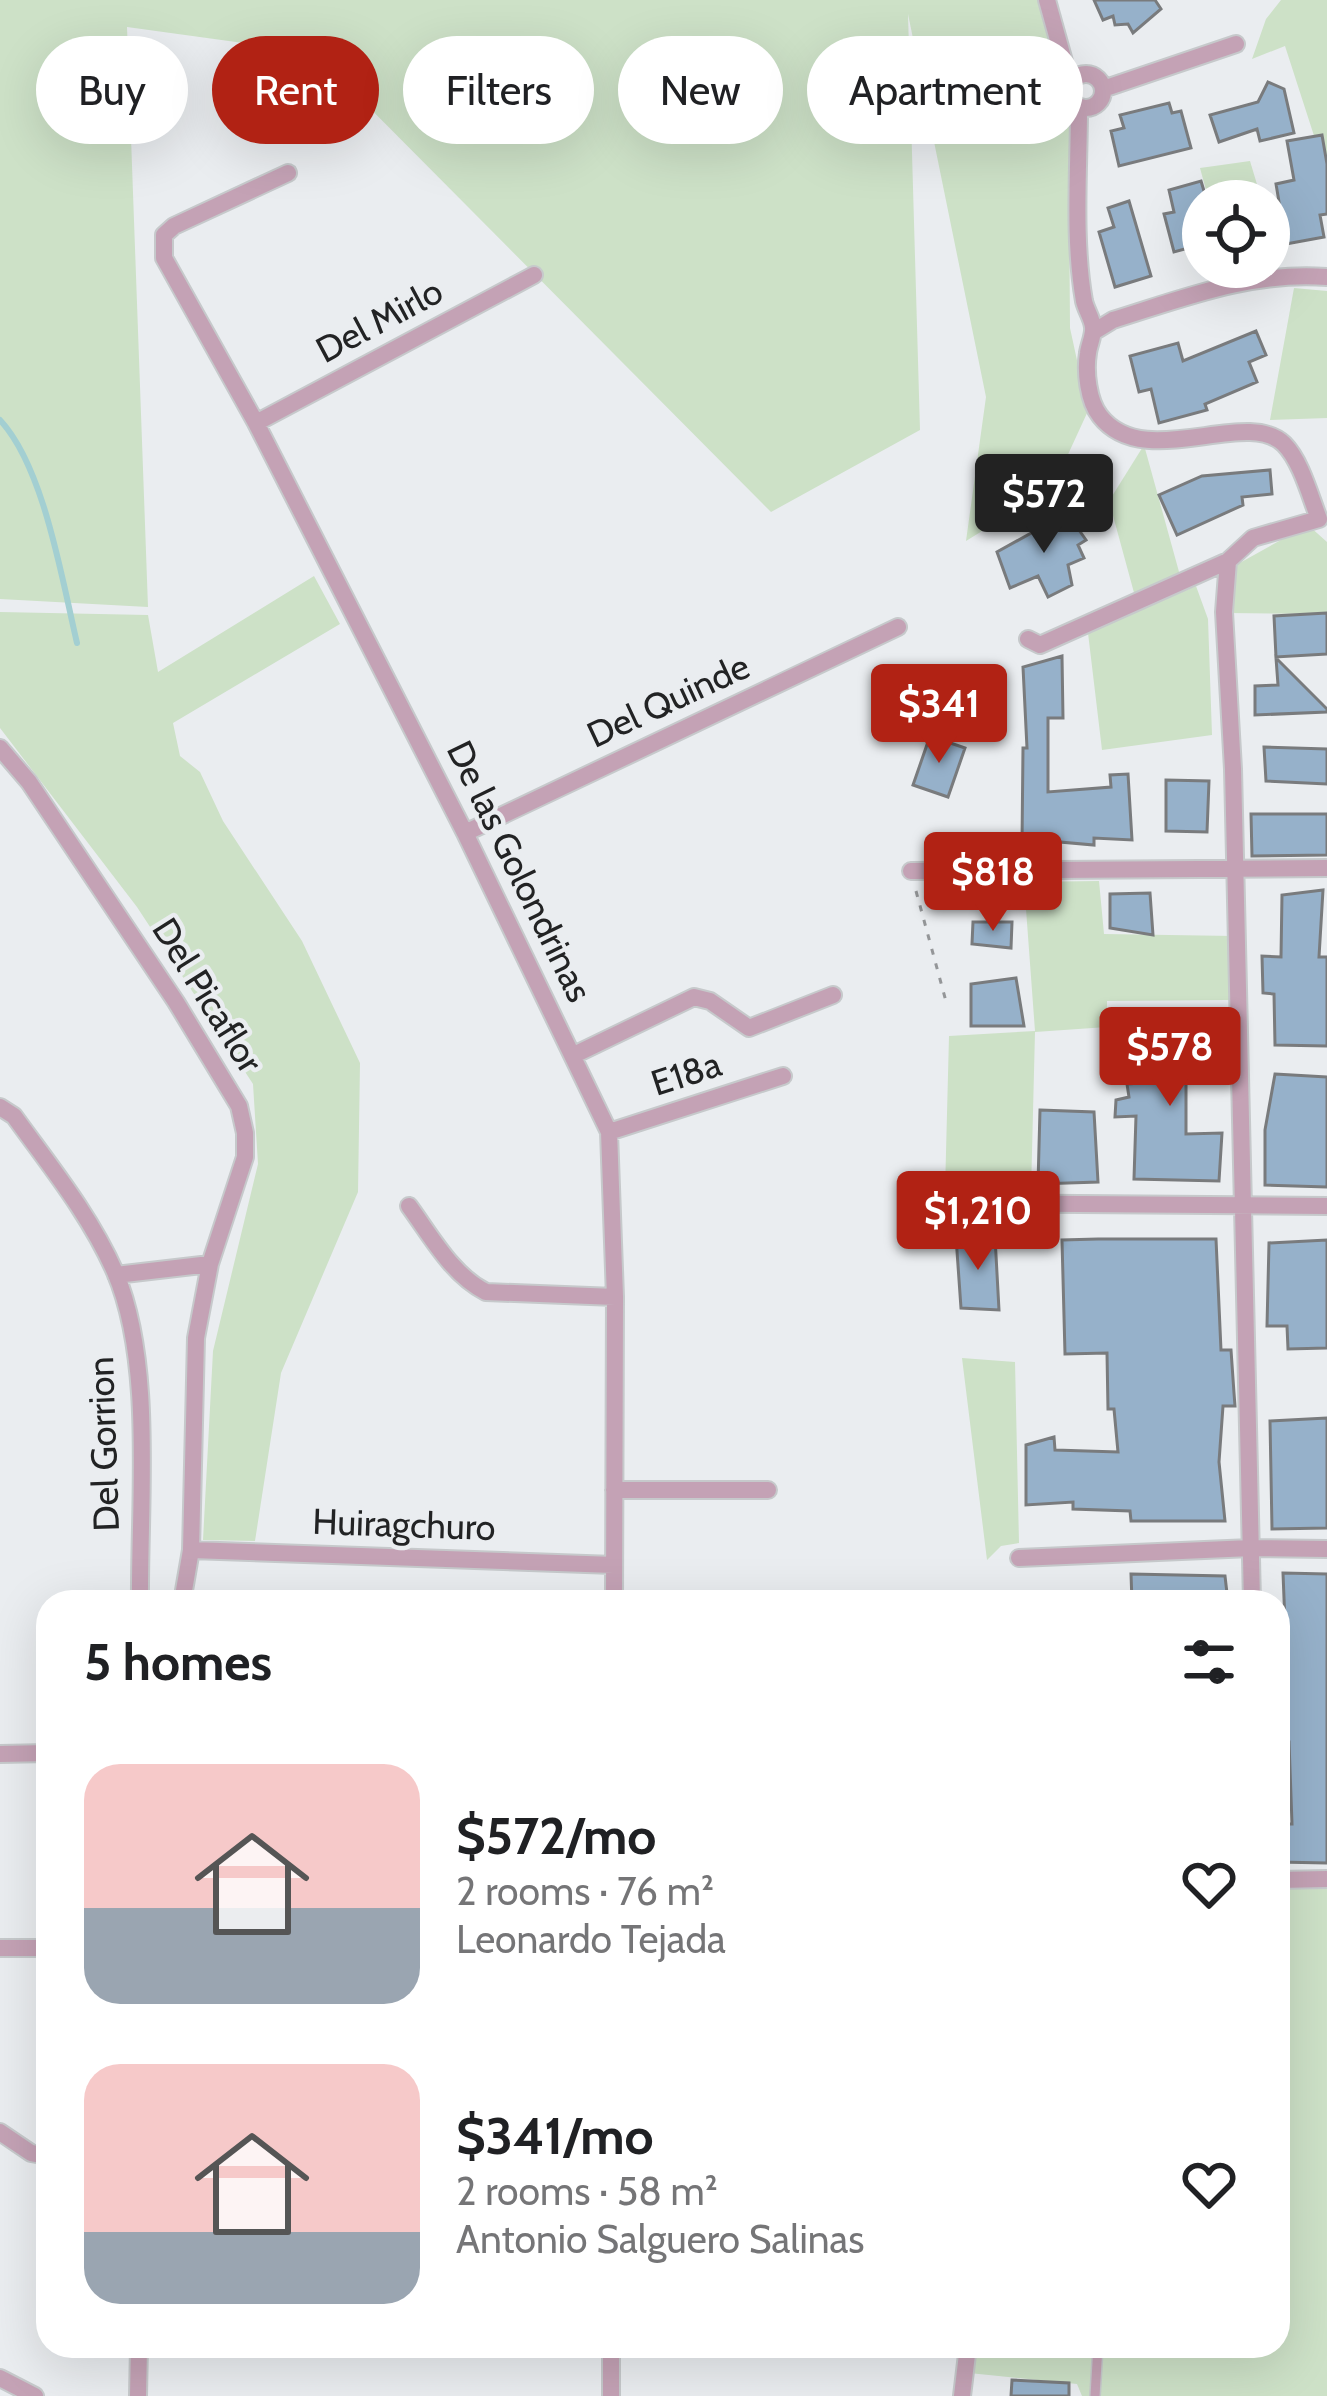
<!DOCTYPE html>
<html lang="en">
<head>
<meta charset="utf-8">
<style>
  :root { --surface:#fff; --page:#f6f6f6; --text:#202124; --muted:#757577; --accent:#b12214 }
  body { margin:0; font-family:Cabin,sans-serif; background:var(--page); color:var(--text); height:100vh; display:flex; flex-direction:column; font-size:45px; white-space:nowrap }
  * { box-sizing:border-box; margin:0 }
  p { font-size:39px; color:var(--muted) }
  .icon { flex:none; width:66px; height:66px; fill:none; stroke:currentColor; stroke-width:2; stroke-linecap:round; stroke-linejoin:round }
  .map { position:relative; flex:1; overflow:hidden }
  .panel { position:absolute; left:36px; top:1590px; width:1254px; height:768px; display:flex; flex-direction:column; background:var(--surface); border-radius:36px; box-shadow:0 12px 48px #0002 }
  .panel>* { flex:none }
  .guide { position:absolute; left:36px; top:36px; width:1257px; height:108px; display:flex; gap:24px }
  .tools { position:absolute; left:1182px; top:180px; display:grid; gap:24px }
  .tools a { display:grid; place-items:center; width:108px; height:108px; border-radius:50%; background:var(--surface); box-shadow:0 12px 48px #0002; font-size:60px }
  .price { position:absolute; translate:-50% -102px; padding:0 27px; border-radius:12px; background:var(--accent); color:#fff; font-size:39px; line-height:78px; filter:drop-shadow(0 3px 6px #0008) }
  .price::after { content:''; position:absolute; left:50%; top:72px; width:36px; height:27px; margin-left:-18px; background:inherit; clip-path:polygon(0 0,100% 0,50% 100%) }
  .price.on { background:#222; color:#fff }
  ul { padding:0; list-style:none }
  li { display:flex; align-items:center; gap:36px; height:300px; padding:0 48px }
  li span { display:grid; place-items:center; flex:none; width:336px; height:240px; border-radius:36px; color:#555 }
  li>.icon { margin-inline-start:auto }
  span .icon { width:144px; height:144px; fill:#fffc; stroke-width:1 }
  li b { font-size:51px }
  h2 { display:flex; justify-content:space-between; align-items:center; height:144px; padding:0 48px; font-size:51px }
  .pill { padding:0 42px; border-radius:54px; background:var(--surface); box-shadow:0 12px 48px #0002; font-size:42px; line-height:108px }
  .pill.on { background:var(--accent); color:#fff }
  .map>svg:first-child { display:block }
  .green { fill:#cde1c7 }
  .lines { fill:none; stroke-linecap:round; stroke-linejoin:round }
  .stream { stroke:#a3cfd2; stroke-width:6 }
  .building { fill:#96b1ca; stroke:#797b7d; stroke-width:3 }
  .lane-casing { stroke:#c6c9cb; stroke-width:12 }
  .street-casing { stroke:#c6c9cb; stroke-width:20 }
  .path { stroke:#949698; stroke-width:3; stroke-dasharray:6 9; stroke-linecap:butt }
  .lane { stroke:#c4a2b5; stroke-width:9 }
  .street { stroke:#c4a2b5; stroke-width:16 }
  .labels { text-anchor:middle; stroke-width:9; stroke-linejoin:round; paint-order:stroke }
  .street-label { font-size:36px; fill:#222324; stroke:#eaedf0 }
</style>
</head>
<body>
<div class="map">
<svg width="1327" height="2396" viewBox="0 0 1327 2396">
  <rect width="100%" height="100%" fill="#eaedf0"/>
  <path class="green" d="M0 0H1041L1058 81 1062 121 1075 114 1069 192 1070 328 1088 411 1053 487 966 541 986 397 908 14 920 430 771 512 315 53 127 27 148 607 0 599Z
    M1281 0H1327V176L1285 46 1252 59 1266 19Z
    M1250 161 1262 201H1209L1200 168Z
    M1294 288 1327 291V418L1270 420Z
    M1144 445 1181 579 1136 600 1109 501Z
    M1308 525 1327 542V614L1228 613 1218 575Z
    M314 576 340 624 173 723 180 756 200 772 223 821 302 941 360 1063 358 1192 281 1373 255 1541 203 1540 213 1351 258 1164 253 1084 137 907 0 728V612L148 615 158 672Z
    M1196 586 1208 619 1212 735 1102 750 1088 633Z
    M1099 881 1104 934 1234 936V1000L1107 1001V1027L1035 1032 1031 1192 945 1191 949 1036 1035 1031 1024 882Z
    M962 1358 1015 1362 1019 1543 1001 1546 987 1560Z
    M1327 1884V2396H1082L1077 2384 969 2373 971 2346H1278V1887Z"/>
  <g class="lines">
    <path class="stream" d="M0 420C44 467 62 580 77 643"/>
  </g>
  <path class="building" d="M1094 0H1155L1161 9 1133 33 1128 24 1115 25 1113 16 1103 20Z
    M1268 82 1284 89 1294 133 1260 141 1257 129 1219 142 1210 115 1258 102Z
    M1169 103 1172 113 1181 111 1191 148 1119 166 1111 131 1124 128 1120 115Z
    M1322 135 1327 164V214L1320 215 1324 237 1286 244 1276 184 1294 180 1287 141Z
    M1201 181 1207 201H1203V244L1174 252 1164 214 1174 212 1169 190Z
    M1129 201 1151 276 1115 287 1099 232 1114 227 1108 208Z
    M1256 331 1266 355 1249 362 1257 382 1205 404 1207 410 1159 423 1151 389 1139 392 1130 356 1178 343 1183 361Z
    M1270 470 1272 494 1242 497 1243 505 1177 535 1159 495 1202 476Z
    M1067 513 1086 540 1078 545 1084 558 1068 565 1072 585 1048 597 1038 576 1010 588 997 552Z
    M1327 613V654L1276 657 1274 616Z
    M1062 656 1063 718H1048V792L1111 787 1110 775 1128 774 1132 840 1094 838V845L1048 841V844H1022L1023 748H1027L1023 667Z
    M1276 658 1327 709V712L1255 715V686L1278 685Z
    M930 736 965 748 948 797 913 785Z
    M1264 747 1327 749V784L1266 781Z
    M1166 780 1209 781 1207 832 1166 831Z
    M1251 814H1327V855L1252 856Z
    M1323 890 1319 957H1327V1046L1275 1045 1274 994 1263 993 1262 956 1281 957 1282 895Z
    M1150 893 1153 935 1110 928V894Z
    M973 922H1012L1011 948 972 944Z
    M1016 978 1024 1026H971V984Z
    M1152 1015 1207 1017 1203 1054H1186V1134L1222 1133 1219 1181 1134 1179 1136 1116 1115 1117 1116 1100 1129 1097 1127 1084 1153 1082Z
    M1275 1074 1327 1077V1187L1265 1185V1130Z
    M1040 1110 1094 1112 1098 1182 1038 1184Z
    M956 1237H995L999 1310 961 1308Z
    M1098 1239H1216L1221 1350H1231L1234 1393 1235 1406H1223L1219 1462 1225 1521H1131L1130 1511 1073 1509V1502L1026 1505V1445L1054 1437 1055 1450 1118 1452 1114 1409H1108L1107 1353 1065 1354 1062 1240Z
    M1327 1240V1348L1288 1349 1287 1326H1267L1269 1243Z
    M1327 1418V1528L1272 1529 1270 1421Z
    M1283 1573 1327 1574V1863L1278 1862 1279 1824H1292L1289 1742H1280L1281 1699 1288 1698Z
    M1131 1574 1225 1576 1228 1602H1132Z
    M1012 2380 1069 2383V2396H1011Z"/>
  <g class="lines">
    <g class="lane-casing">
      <path id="lane" d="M1095 2396 1098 2346"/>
    </g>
    <g class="street-casing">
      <path id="street" d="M1047 0 1070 83
        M1069 91a17 17 0 1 1 34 0a17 17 0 1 1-34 0Z
        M1103 89 1236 44
        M1079 107C1079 171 1073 238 1084 301 1086 310 1092 318 1093 327 1094 335 1089 345 1088 353 1085 371 1088 401 1100 416 1144 473 1246 407 1284 444 1301 461 1310 496 1319 519
        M288 173 174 226 164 235V258L256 423 465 833 609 1132 615 1297 614 1602
        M1095 331 1113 320C1184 298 1252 271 1327 277
        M256 423 534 275
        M1228 561 1224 612 1233 769 1252 1602
        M1028 639 1040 645 1228 561 1253 538 1319 519
        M0 748 29 782 176 1002 239 1106 245 1133V1157L210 1264 196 1338 191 1550 182 1602
        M465 833 898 627
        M911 871 1327 868
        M574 1055 694 997 710 1001 749 1028 833 995
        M0 1107 14 1116C50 1166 90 1215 115 1272 154 1363 139 1502 140 1602
        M609 1132 783 1076
        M962 1203 1327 1206
        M409 1206C431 1236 452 1275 486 1292L615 1297
        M116 1275 210 1264
        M614 1490H768
        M191 1550 614 1565
        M1019 1558 1251 1548 1327 1549
        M0 1754 48 1753
        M1278 1880 1327 1879
        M0 1948H48
        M0 2132 31 2153 48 2156
        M0 2378 35 2396
        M138 2396 139 2346
        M611 2396V2346
        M962 2396 968 2346"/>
    </g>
    <path class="path" d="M916 891 947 1005"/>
    <use href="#lane" class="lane"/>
    <use href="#street" class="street"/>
  </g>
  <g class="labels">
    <g class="street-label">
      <text transform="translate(379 320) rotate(-28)" y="13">Del Mirlo</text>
      <text transform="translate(668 700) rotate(-25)" y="13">Del Quinde</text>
      <text transform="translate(520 871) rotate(64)" y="13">De las Golondrinas</text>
      <text transform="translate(208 995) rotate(58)" y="13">Del Picaflor</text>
      <text transform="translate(686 1073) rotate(-18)" y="13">E18a</text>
      <text transform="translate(103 1444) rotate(-92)" y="13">Del Gorrion</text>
      <text transform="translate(404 1524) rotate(2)" y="13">Huiragchuro</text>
    </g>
  </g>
</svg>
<div class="tools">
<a><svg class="icon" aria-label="locate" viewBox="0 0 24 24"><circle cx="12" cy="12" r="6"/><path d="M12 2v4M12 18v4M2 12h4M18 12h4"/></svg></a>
</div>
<b class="price on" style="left:1044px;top:556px">$572</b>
<b class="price" style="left:939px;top:766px">$341</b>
<b class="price" style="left:993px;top:934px">$818</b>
<b class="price" style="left:1170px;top:1109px">$578</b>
<b class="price" style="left:978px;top:1273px">$1,210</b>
<div class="guide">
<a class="pill">Buy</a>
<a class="pill on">Rent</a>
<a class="pill">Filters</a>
<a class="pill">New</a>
<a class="pill">Apartment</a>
</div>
<section class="panel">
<h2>5 homes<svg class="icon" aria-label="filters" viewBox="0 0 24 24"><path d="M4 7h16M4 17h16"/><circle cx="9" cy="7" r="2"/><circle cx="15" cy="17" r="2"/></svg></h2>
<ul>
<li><span style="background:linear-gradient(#f6c9c9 60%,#9aa5b1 0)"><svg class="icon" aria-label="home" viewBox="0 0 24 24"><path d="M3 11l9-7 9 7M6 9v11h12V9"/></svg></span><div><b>$572/mo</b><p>2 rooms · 76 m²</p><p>Leonardo Tejada</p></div><svg class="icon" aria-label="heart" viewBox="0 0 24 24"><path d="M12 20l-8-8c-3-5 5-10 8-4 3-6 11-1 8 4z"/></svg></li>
<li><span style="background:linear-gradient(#f6c9c9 70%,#9aa5b1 0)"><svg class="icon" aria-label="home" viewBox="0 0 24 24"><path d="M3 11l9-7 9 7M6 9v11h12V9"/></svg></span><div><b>$341/mo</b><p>2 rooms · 58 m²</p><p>Antonio Salguero Salinas</p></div><svg class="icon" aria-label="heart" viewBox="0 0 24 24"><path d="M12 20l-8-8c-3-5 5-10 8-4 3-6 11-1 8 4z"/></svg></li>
</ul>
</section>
</div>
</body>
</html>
